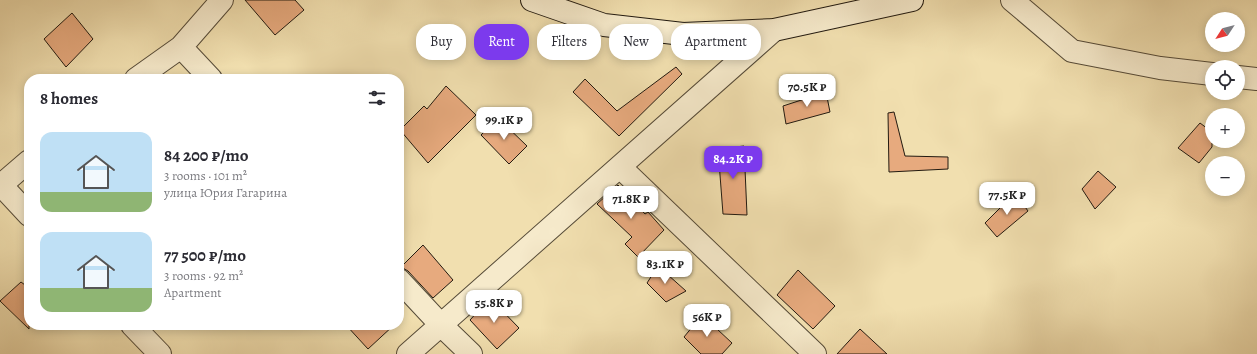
<!DOCTYPE html>
<html lang="en">
<head>
<meta charset="utf-8">
<style>
  :root { --surface:#fff; --page:#f7f7f7; --text:#2b2b33; --muted:#7c7c81; --accent:#7c3aed }
  body { margin:0; font-family:Alegreya,serif; background:var(--page); color:var(--text); height:100vh; display:flex; flex-direction:column; font-size:15px; white-space:nowrap }
  * { box-sizing:border-box; margin:0 }
  p { font-size:13px; color:var(--muted) }
  .icon { flex:none; width:22px; height:22px; fill:none; stroke:currentColor; stroke-width:2; stroke-linecap:round; stroke-linejoin:round }
  .map { position:relative; flex:1; overflow:hidden }
  .panel { position:absolute; left:24px; top:74px; width:380px; height:256px; display:flex; flex-direction:column; background:var(--surface); border-radius:16px; box-shadow:0 2px 10px #0003 }
  .panel>* { flex:none }
  .guide { position:absolute; left:416px; top:24px; width:380px; height:36px; display:flex; gap:8px }
  .needle { width:26px; rotate:234deg }
  .fabs { position:absolute; left:1205px; top:12px; display:grid; gap:8px }
  .fabs a { display:grid; place-items:center; width:40px; height:40px; border-radius:50%; background:var(--surface); box-shadow:0 2px 10px #0003; font-size:20px }
  .price { position:absolute; translate:-50% -34px; padding:0 9px; border-radius:8px; background:#fff; color:#222; font-size:13px; line-height:26px; filter:drop-shadow(0 1px 2px #0008) }
  .price::after { content:''; position:absolute; left:50%; top:24px; width:12px; height:9px; margin-left:-6px; background:inherit; clip-path:polygon(0 0,100% 0,50% 100%) }
  .price.current { background:var(--accent); color:#fff }
  ul { padding:0; list-style:none }
  li { display:flex; align-items:center; gap:12px; height:100px; padding:0 16px }
  li span { display:grid; place-items:center; flex:none; width:112px; height:80px; border-radius:12px; color:#555 }
  li>.icon { margin-inline-start:auto }
  span .icon { width:48px; height:48px; fill:#fffc; stroke-width:1 }
  li b { font-size:17px }
  h2 { display:flex; justify-content:space-between; align-items:center; height:48px; padding:0 16px; font-size:17px }
  .chip { padding:0 14px; border-radius:16px; background:var(--surface); box-shadow:0 2px 10px #0003; font-size:14px; line-height:36px }
  .chip.current { background:var(--accent); color:#fff }
  .map>svg:first-child { display:block }
  .building { fill:#e7aa7e; stroke:#221a10 }
  .lines { fill:none; stroke-linecap:round; stroke-linejoin:round }
  .street-casing { stroke:#564b38; stroke-width:24 }
  .secondary-casing { stroke:#221a10; stroke-width:24 }
  .street { stroke:#f6eacb; stroke-width:22 }
  .secondary { stroke:#f6eacb; stroke-width:22 }
</style>
</head>
<body>
<div class="map">
<svg width="1257" height="354" viewBox="0 0 1257 354">
  <rect width="100%" height="100%" fill="#f1dfaf"/>
  <filter id="stains"><feTurbulence type="fractalNoise" baseFrequency=".005" numOctaves="4"/><feColorMatrix values="0 0 0 0 .2 0 0 0 0 .09 0 0 0 0 .02 0 0 0 .5 -.17"/></filter>
  <radialGradient id="worn" r=".72"><stop offset=".6" stop-color="#630" stop-opacity="0"/><stop offset="1" stop-color="#630" stop-opacity=".3"/></radialGradient>
  <path class="building" d="M245 0H295L304 10 275 35Z
    M72 13 93 39 66 67 44 39Z
    M676 67 682 74 619 136 573 92 585 79 617 111Z
    M446 86 476 115 428 163 400 130 424 106 427 109Z
    M826 92 830 112 786 124 783 106Z
    M894 112 905 156 948 157V169L889 172 888 113Z
    M498 118 527 146 509 164 481 135Z
    M1200 123 1212 132V147L1199 163 1178 148Z
    M744 146 747 215 723 214 718 149Z
    M1098 171 1116 187 1095 209 1082 189Z
    M618 185 645 214 648 212 664 230 638 257 625 244 632 237 597 204Z
    M1015 193 1028 211 997 237 985 223Z
    M423 245 453 280 433 298 408 271 401 267Z
    M658 266 686 291 666 302 647 283Z
    M798 270 835 306 813 329 777 295Z
    M21 282 29 288V329L0 301Z
    M490 298 519 328 497 349 470 320Z
    M702 315 732 343 722 354H701L684 337Z
    M346 325H394L368 349Z
    M860 329 887 354H837Z"/>
  <g class="lines">
    <g class="street-casing">
      <path id="street" d="M1012 0 1072 51 1160 68 1212 74
        M181 47 211 79
        M1238 77 1257 79
        M136 79 181 47 222 0
        M620 167 815 354
        M0 184 29 215
        M0 186 29 161
        M399 280 441 325 471 354
        M132 325 160 354
        M408 354 774 30"/>
    </g>
    <g class="secondary-casing">
      <path id="secondary" d="M532 0 604 25 683 34 774 30 912 0"/>
    </g>
    <use href="#street" class="street"/>
    <use href="#secondary" class="secondary"/>
  </g>
  <rect width="100%" height="100%" filter="url(#stains)"/>
  <rect width="100%" height="100%" fill="url(#worn)"/>
</svg>
<div class="fabs">
<a><svg class="needle" viewBox="-14 -14 28 28"><path d="M0-13l5 13h-10z" fill="#e53935"/><path d="M0 13l5-13h-10z" fill="#7c7c81"/></svg></a>
<a><svg class="icon" aria-label="locate" viewBox="0 0 24 24"><circle cx="12" cy="12" r="6"/><path d="M12 2v4M12 18v4M2 12h4M18 12h4"/></svg></a>
<a>+</a>
<a>−</a>
</div>
<b class="price" style="left:807px;top:108px">70.5K ₽</b>
<b class="price" style="left:504px;top:141px">99.1K ₽</b>
<b class="price current" style="left:733px;top:180px">84.2K ₽</b>
<b class="price" style="left:1007px;top:216px">77.5K ₽</b>
<b class="price" style="left:631px;top:220px">71.8K ₽</b>
<b class="price" style="left:665px;top:285px">83.1K ₽</b>
<b class="price" style="left:494px;top:324px">55.8K ₽</b>
<b class="price" style="left:707px;top:338px">56K ₽</b>
<div class="guide">
<a class="chip">Buy</a>
<a class="chip current">Rent</a>
<a class="chip">Filters</a>
<a class="chip">New</a>
<a class="chip">Apartment</a>
</div>
<section class="panel">
<h2>8 homes<svg class="icon" aria-label="filters" viewBox="0 0 24 24"><path d="M4 7h16M4 17h16"/><circle cx="9" cy="7" r="2"/><circle cx="15" cy="17" r="2"/></svg></h2>
<ul>
<li><span style="background:linear-gradient(#bfe0f5 75%,#8fb573 0)"><svg class="icon" aria-label="home" viewBox="0 0 24 24"><path d="M3 11l9-7 9 7M6 9v11h12V9"/></svg></span><div><b>84 200 ₽/mo</b><p>3 rooms · 101 m²</p><p>улица Юрия Гагарина</p></div></li>
<li><span style="background:linear-gradient(#bfe0f5 70%,#8fb573 0)"><svg class="icon" aria-label="home" viewBox="0 0 24 24"><path d="M3 11l9-7 9 7M6 9v11h12V9"/></svg></span><div><b>77 500 ₽/mo</b><p>3 rooms · 92 m²</p><p>Apartment</p></div></li>
</ul>
</section>
</div>
</body>
</html>
